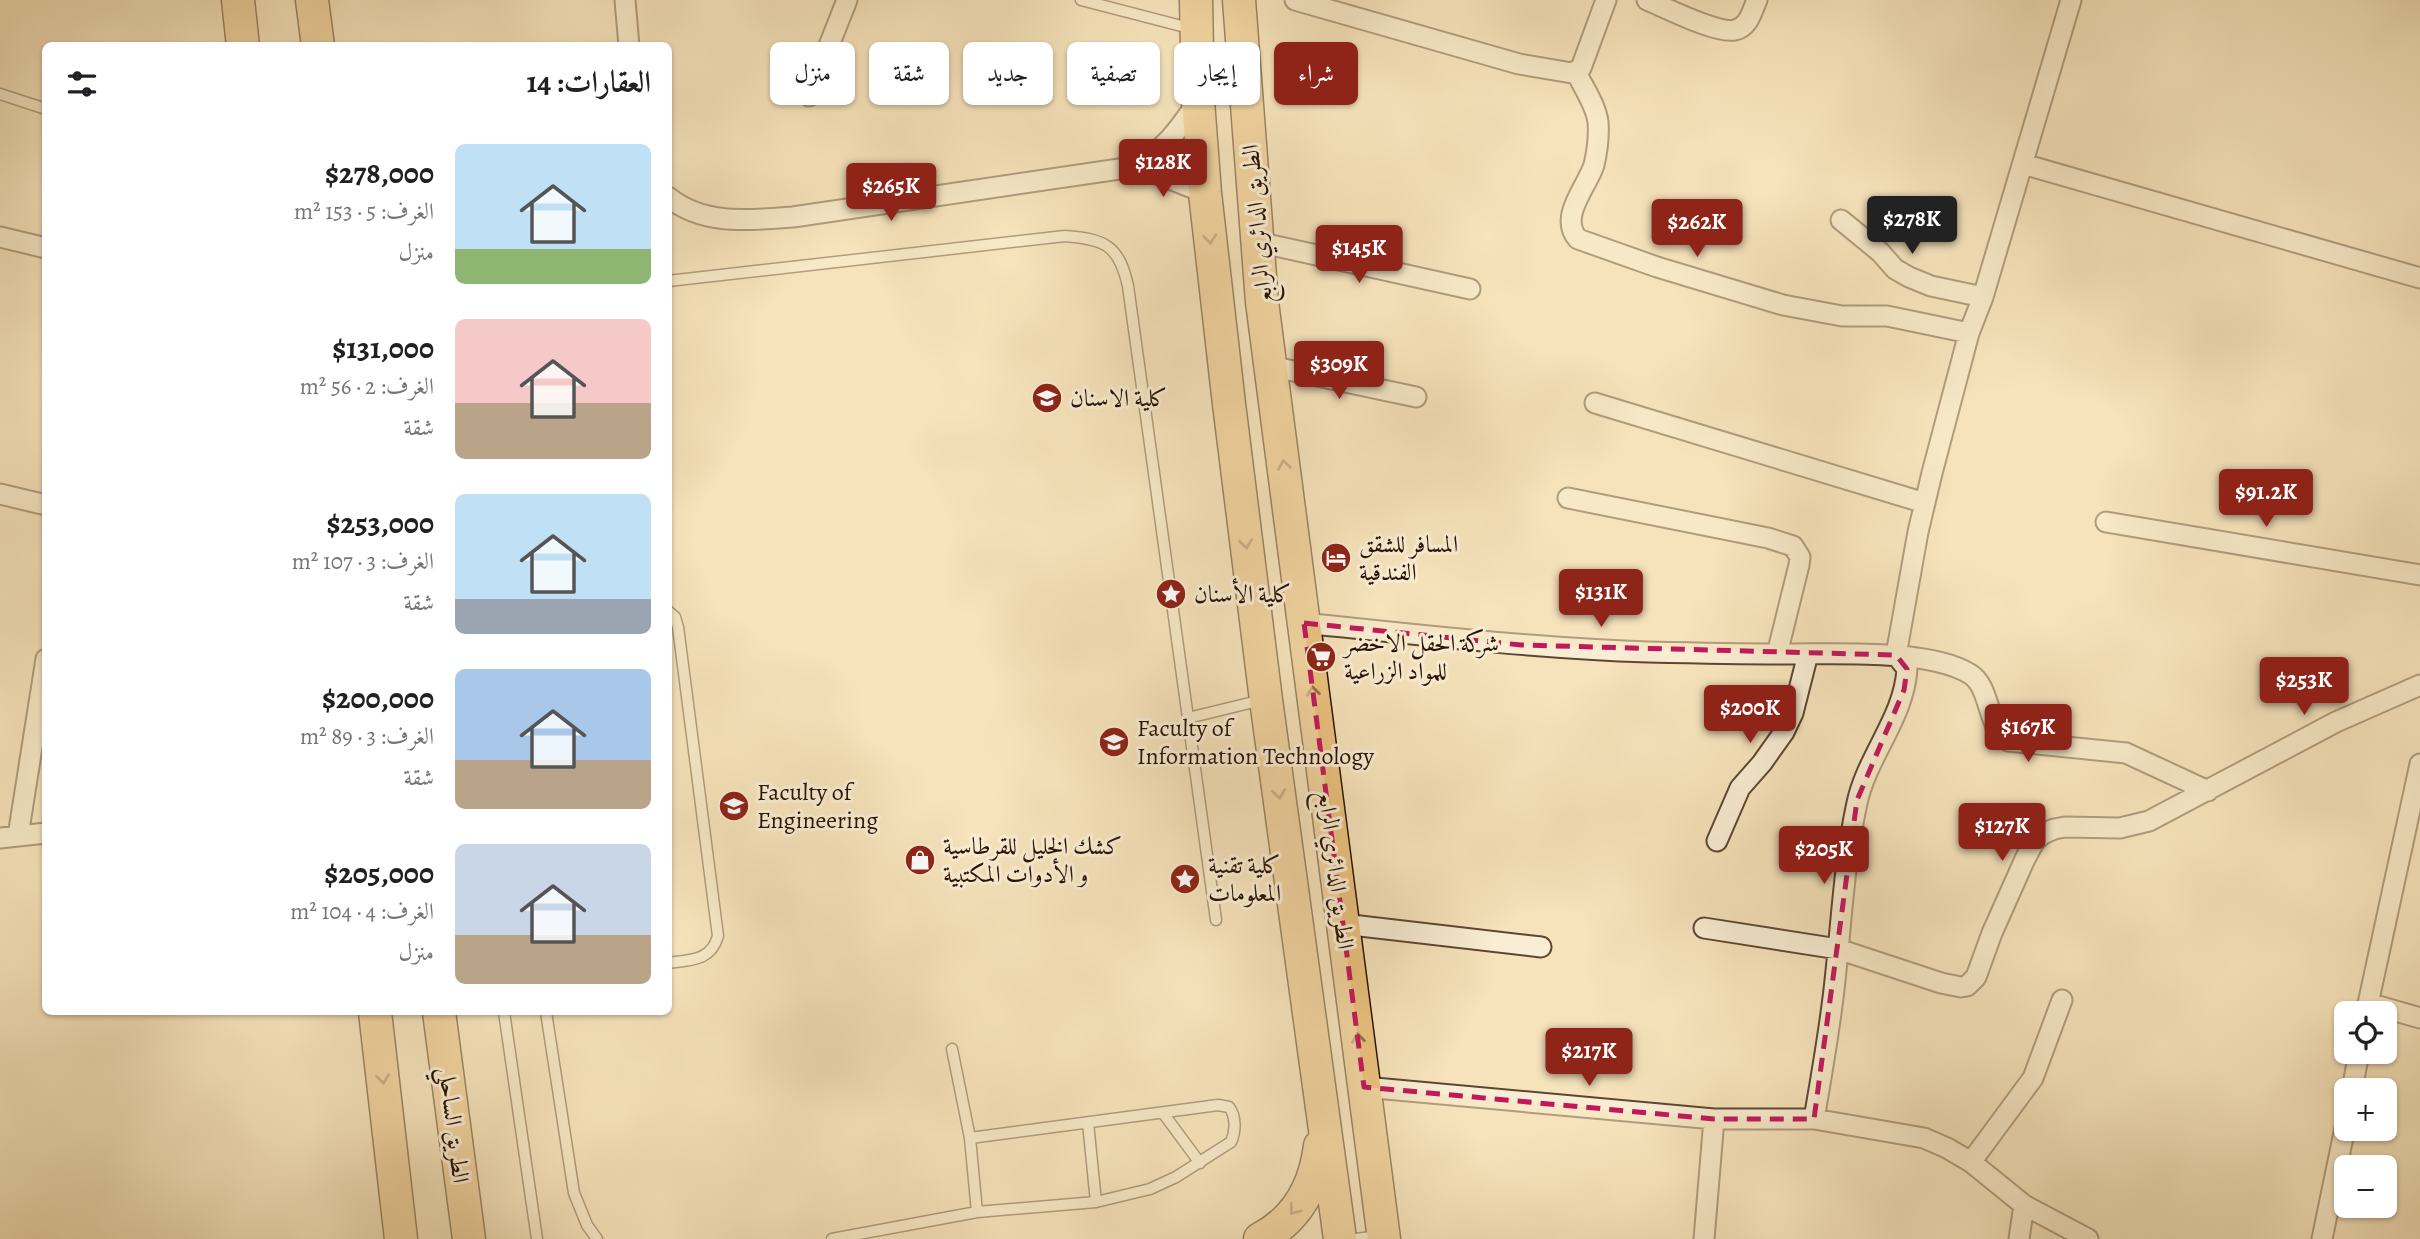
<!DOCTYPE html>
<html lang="ar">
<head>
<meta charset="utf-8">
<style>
  :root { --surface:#fff; --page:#f6f6f6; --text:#202124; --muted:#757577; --accent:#8f2418 }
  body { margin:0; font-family:Alegreya,Amiri,serif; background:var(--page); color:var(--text); direction:rtl; height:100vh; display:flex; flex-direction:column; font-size:26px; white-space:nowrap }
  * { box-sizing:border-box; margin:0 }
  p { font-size:23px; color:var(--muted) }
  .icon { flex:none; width:38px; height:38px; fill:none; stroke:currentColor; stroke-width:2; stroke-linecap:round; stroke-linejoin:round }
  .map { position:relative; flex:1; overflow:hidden; direction:ltr }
  .panel { position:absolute; left:42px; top:42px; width:630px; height:973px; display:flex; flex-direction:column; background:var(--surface); border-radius:10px; box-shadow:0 2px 5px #0004; direction:rtl }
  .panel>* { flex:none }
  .hud { position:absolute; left:693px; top:42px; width:665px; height:63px; direction:rtl; display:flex; gap:14px }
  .tools { position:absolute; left:2334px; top:1001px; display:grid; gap:14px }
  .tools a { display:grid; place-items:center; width:63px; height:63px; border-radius:10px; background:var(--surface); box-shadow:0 2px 5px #0004; font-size:35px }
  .price { position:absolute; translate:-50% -60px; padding:0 16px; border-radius:7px; background:var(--accent); color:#fff; font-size:23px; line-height:46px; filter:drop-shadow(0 2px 4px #0008) }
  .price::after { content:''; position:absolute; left:50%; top:42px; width:21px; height:16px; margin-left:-10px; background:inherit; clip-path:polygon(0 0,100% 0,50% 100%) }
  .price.active { background:#222; color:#fff }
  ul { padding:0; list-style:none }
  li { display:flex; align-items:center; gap:21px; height:175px; padding:0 21px }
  li span { display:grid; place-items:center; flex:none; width:196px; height:140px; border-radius:10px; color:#555 }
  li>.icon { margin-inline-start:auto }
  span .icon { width:84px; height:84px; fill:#fffc; stroke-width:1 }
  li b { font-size:30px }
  h2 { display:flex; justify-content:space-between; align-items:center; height:84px; padding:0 21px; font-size:30px }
  .tag { padding:0 24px; border-radius:10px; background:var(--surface); box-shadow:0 2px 5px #0004; font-size:24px; line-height:63px }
  .tag.active { background:var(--accent); color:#fff }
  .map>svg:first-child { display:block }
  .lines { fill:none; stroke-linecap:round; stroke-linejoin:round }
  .service-casing { stroke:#5d4632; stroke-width:13 }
  .minor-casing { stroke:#5d4632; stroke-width:23 }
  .primary-casing { stroke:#2a1105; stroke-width:35 }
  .trunk-casing { stroke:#2a1105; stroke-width:35 }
  .service { stroke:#f9edd3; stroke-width:10 }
  .minor { stroke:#f9edd3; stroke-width:19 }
  .primary { stroke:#ebc27e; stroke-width:32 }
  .trunk { stroke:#ebc27e; stroke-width:32 }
  .oneway { stroke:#947248 }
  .marked { fill:none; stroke:#c2185b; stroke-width:5; stroke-dasharray:14 9; stroke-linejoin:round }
  .labels { text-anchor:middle; stroke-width:6; stroke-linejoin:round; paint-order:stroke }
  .street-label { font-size:24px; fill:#2a1105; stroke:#f9edd3 }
  .poi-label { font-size:24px; fill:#2a1105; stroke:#f9edd3; text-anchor:start }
</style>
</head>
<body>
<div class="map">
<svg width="2420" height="1239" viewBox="0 0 2420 1239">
  <rect width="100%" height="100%" fill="#f6e3bb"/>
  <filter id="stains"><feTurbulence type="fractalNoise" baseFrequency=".00286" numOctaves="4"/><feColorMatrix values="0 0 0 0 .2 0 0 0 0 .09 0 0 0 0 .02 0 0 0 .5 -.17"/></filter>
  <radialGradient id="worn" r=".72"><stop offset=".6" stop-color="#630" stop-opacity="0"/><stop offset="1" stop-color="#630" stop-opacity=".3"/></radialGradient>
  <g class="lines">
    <g class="service-casing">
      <path id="service" d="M1081 0 1193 29
        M0 94 46 109
        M668 281 1065 236C1106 239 1119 246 1128 286L1188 718
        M668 611 675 617 678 627 718 936C711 961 691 960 668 963
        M1216 920 1188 718 1262 700
        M504 1012 537 1239
        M546 1012 574 1193 587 1225 597 1239
        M1163 1113 1200 1163
        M1088 1123 1096 1202
        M970 1138 1218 1105 1229 1107C1236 1116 1236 1131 1231 1142L1176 1177 1150 1189 1096 1202 977 1212
        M832 1239 977 1212 970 1138 952 1049
        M1356 1239 1379 1236"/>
    </g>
    <g class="minor-casing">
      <path id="minor" d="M625 0 629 46
        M1295 0 1519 64 1572 73 1581 68 1606 0
        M1647 0C1666 8 1717 34 1735 30 1749 27 1752 11 1757 0
        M1576 72C1583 87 1596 105 1598 122 1599 135 1597 152 1594 165 1587 187 1558 217 1578 239L1657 267 1783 305 1842 316H1887L1969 333
        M809 96 847 0
        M2023 164 2420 278
        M1133 167 1152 172 1205 193
        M668 197C704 226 749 220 793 217L1133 167C1164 150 1178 131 1198 101
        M1841 220 1880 252 1895 269 1909 277 1931 286 1983 297
        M0 237 46 248
        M1258 242 1470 289
        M1270 366 1416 397
        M1595 403 1925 503
        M0 494 46 505
        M1568 498 1768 538 1793 546 1800 557 1799 565 1777 654
        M2106 522 2420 575
        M1304 623C1419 635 1533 648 1648 652 1694 653 1740 654 1786 654 1834 654 1930 649 1970 674 1991 687 1986 725 2008 741L2126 753 2208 791
        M18 836 46 659
        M0 838 46 833
        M1717 841 1740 788 1762 763 1784 732 1793 713 1808 654
        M1343 924 1541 947
        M1704 928 1838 949 1941 983 1961 987 1967 986 1976 977 1992 933 2025 859 2034 842 2043 834 2054 829 2065 827 2120 828 2149 821 2336 722 2420 685
        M2368 1003 2420 1018
        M2366 1013 2420 764
        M1364 1087 1714 1119H1814L1924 1138 1947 1148 1971 1162 2024 1205 2088 1239
        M2352 1090 2359 1052
        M1814 1119C1821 1079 1828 1038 1833 998 1841 933 1843 867 1857 803 1867 756 1904 718 1907 669L1896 655 1918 532 1932 473 1969 333 1983 297 2071 0
        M1971 1162 2033 1078 2062 1000
        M1704 1239 1714 1119
        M2019 1239 2024 1205
        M2322 1239 2347 1118"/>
    </g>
    <g class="primary-casing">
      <path id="primary" d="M1196 0 1198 101 1205 193 1229 404 1266 700 1340 1239
        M1239 0 1262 302 1384 1239
        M1260 1239C1297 1220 1315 1186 1320 1146"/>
    </g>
    <g class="trunk-casing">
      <path id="trunk" d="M238 0 243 46
        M312 0 318 46
        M375 1012 401 1239
        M439 1012 469 1239"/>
    </g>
    <use href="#service" class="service"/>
    <use href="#minor" class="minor"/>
    <use href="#primary" class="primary"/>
    <use href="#trunk" class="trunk"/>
  </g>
  <defs><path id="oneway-chevron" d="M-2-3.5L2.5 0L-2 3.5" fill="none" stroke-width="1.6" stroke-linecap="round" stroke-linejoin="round" transform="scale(1.75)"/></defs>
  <g class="oneway">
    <use href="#oneway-chevron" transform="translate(1210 239) rotate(84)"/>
    <use href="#oneway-chevron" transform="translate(1284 465) rotate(-98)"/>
    <use href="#oneway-chevron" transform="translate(1246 544) rotate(83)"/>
    <use href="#oneway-chevron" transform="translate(1313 691) rotate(-97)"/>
    <use href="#oneway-chevron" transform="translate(1279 794) rotate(82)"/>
    <use href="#oneway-chevron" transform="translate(1358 1038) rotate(-97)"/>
    <use href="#oneway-chevron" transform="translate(383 1079) rotate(83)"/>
    <use href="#oneway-chevron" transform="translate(1294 1210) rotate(128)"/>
  </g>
  <path d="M0 0H2420V1239H0ZM1304 623 1521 645 1896 655 1907 669 1904 690 1857 800 1814 1119H1714L1364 1087Z" fill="#f6e3bb" fill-opacity=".55" fill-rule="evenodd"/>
  <path class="marked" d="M1304 623 1521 645 1896 655 1907 669 1904 690 1857 800 1814 1119H1714L1364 1087Z"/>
  <defs>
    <g id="university-disc" transform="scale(1.575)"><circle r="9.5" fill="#8f2418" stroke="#f9edd3"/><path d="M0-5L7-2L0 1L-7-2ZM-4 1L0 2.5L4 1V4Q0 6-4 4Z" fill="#fff"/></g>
    <g id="hotel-disc" transform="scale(1.575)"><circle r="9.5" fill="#8f2418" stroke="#f9edd3"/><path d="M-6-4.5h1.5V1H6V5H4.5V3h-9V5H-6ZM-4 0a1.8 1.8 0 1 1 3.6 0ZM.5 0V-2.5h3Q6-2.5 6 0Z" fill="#fff"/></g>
    <g id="sight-disc" transform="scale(1.575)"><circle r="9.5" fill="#8f2418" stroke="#f9edd3"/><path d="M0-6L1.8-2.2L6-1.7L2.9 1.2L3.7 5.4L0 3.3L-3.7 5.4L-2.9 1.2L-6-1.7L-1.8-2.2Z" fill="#fff"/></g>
    <g id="supermarket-disc" transform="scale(1.575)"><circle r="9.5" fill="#8f2418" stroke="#f9edd3"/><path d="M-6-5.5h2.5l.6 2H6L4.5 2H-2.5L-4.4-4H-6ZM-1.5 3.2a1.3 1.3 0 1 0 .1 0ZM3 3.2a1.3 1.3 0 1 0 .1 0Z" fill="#fff"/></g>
    <g id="school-disc" transform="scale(1.575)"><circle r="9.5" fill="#8f2418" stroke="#f9edd3"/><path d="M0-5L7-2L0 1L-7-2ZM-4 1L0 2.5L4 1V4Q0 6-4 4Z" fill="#fff"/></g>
    <g id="shop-disc" transform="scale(1.575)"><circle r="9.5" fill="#8f2418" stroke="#f9edd3"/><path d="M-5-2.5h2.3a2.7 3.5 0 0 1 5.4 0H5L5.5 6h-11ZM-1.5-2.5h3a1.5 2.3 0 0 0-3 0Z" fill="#fff"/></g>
  </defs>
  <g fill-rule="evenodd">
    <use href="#university-disc" x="1047" y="398"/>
    <use href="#hotel-disc" x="1336" y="558"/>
    <use href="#sight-disc" x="1171" y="594"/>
    <use href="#supermarket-disc" x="1321" y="657"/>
    <use href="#school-disc" x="1114" y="742"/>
    <use href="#school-disc" x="734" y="806"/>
    <use href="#shop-disc" x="920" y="860"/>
    <use href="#sight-disc" x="1185" y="879"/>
  </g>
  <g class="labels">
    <g class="street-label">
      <text transform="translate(1257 224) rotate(-95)" y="8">الطريق الدائري الرابع</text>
      <text transform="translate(1336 870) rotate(83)" y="8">الطريق الدائري الرابع</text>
      <text transform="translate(454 1125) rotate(83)" y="8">الطريق الساحلي</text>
    </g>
    <g class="poi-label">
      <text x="1070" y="406">كلية الاسنان</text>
      <text x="1359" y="552">المسافر للشقق<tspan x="1359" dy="28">الفندقية</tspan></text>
      <text x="1194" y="602">كلية الأسنان</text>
      <text x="1344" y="651">شركة الحقل الاخضر<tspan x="1344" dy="28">للمواد الزراعية</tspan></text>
      <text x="1137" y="736">Faculty of<tspan x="1137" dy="28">Information Technology</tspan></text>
      <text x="757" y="800">Faculty of<tspan x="757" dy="28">Engineering</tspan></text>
      <text x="943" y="854">كشك الخليل للقرطاسية<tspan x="943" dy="28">و الأدوات المكتبية</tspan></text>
      <text x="1208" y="873">كلية تقنية<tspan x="1208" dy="28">المعلومات</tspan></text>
    </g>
  </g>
  <rect width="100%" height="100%" filter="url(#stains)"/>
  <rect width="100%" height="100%" fill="url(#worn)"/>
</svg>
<div class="tools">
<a><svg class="icon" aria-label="locate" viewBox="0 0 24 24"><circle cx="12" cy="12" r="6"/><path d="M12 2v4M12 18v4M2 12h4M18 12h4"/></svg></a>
<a>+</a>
<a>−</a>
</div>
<b class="price" style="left:1163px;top:199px">$128K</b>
<b class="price" style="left:891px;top:223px">$265K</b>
<b class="price active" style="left:1912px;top:256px">$278K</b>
<b class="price" style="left:1697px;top:259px">$262K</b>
<b class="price" style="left:1359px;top:285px">$145K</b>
<b class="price" style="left:1339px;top:401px">$309K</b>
<b class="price" style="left:2266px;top:529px">$91.2K</b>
<b class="price" style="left:1601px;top:629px">$131K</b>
<b class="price" style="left:2304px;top:717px">$253K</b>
<b class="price" style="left:1750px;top:745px">$200K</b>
<b class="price" style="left:2028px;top:764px">$167K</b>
<b class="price" style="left:2002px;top:863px">$127K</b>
<b class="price" style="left:1824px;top:886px">$205K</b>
<b class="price" style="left:1589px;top:1088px">$217K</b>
<div class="hud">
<a class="tag active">شراء</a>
<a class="tag">إيجار</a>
<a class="tag">تصفية</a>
<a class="tag">جديد</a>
<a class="tag">شقة</a>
<a class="tag">منزل</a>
</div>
<section class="panel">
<h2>العقارات: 14<svg class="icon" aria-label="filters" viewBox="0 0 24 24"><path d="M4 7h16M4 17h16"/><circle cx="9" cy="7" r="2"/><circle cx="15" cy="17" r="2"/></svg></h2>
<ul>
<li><span style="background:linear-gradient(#bfe0f5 75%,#8fb573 0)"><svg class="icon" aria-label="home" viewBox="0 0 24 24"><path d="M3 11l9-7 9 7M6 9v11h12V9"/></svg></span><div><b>$278,000</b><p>الغرف: 5 · 153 m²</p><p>منزل</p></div></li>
<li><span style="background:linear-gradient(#f6c9c9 60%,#b9a48a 0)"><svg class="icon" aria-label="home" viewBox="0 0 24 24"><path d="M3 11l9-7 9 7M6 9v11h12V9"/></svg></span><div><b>$131,000</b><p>الغرف: 2 · 56 m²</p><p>شقة</p></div></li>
<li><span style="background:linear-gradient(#bfe0f5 75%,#9aa5b1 0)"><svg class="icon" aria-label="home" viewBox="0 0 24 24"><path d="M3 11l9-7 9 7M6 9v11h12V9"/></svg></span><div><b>$253,000</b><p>الغرف: 3 · 107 m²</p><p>شقة</p></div></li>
<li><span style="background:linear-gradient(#a9c7e8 65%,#b9a48a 0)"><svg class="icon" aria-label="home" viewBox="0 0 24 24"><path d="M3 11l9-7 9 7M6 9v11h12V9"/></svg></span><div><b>$200,000</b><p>الغرف: 3 · 89 m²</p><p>شقة</p></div></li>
<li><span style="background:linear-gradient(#c9d6e8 65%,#b9a48a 0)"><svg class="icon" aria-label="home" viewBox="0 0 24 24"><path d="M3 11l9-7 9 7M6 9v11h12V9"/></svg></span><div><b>$205,000</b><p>الغرف: 4 · 104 m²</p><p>منزل</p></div></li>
</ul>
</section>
</div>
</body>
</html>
